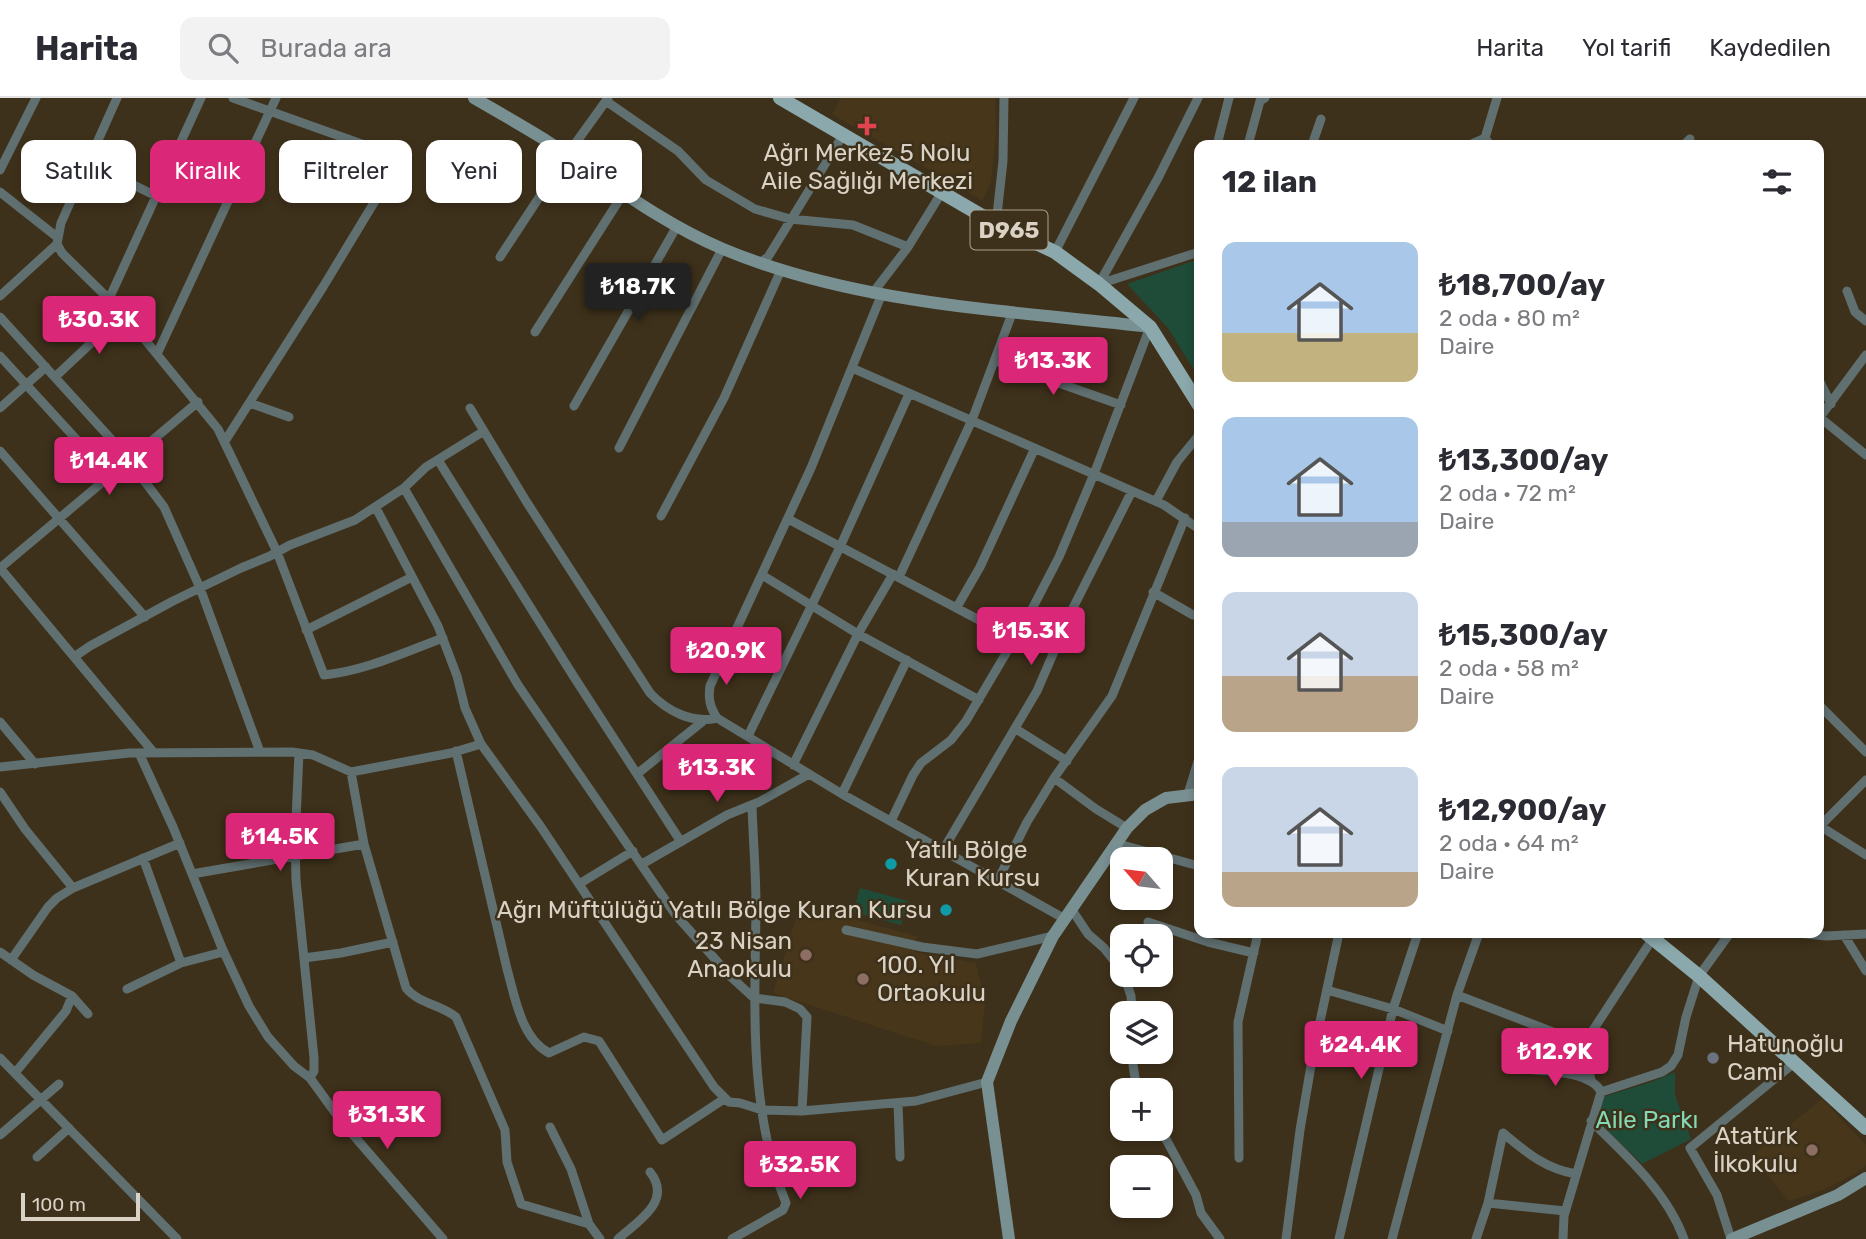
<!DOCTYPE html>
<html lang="tr">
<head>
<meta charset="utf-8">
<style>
  :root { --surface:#fff; --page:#f2f2f3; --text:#2b2b33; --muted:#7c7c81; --line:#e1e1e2; --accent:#db2777 }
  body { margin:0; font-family:Rubik,sans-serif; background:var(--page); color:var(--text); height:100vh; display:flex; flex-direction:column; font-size:26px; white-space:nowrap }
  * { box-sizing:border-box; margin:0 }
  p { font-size:23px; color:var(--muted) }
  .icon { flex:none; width:38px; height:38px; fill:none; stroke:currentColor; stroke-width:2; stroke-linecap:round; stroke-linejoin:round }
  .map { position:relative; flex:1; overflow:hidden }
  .sheet { position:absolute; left:1194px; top:42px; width:630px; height:798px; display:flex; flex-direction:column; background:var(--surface); border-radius:14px; box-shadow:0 4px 10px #0003 }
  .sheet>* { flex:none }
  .guide { position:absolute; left:21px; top:42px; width:665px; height:63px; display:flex; gap:14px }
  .needle { width:46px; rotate:298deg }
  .controls { position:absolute; left:1110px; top:749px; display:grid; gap:14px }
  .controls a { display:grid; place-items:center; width:63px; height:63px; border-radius:14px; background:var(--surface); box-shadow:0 4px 10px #0003; font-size:35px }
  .scale { position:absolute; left:21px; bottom:18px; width:119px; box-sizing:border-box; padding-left:7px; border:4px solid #dad2c5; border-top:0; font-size:19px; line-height:24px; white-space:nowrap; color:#dad2c5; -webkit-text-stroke:5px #3e311b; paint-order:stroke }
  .price { position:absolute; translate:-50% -60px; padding:0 16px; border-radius:7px; background:var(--accent); color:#fff; font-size:23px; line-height:46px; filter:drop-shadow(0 2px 4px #0008) }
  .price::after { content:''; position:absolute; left:50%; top:42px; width:21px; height:16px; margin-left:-10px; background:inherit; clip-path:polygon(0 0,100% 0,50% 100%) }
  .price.current { background:#222; color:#fff }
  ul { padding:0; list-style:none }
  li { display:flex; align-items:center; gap:21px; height:175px; padding:0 28px }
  li span { display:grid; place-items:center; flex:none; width:196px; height:140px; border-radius:14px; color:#555 }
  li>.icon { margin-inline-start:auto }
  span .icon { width:84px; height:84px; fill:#fffc; stroke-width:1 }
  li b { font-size:30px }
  h2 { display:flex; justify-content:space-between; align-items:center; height:84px; padding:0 28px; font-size:30px }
  .pill { padding:0 24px; border-radius:14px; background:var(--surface); box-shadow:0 4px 10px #0003; font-size:24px; line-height:63px }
  .pill.current { background:var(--accent); color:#fff }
  header { display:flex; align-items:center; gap:42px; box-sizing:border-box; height:98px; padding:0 35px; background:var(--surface); border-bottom:2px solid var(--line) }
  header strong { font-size:33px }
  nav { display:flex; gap:38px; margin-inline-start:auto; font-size:24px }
  .search { width:490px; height:63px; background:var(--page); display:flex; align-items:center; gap:18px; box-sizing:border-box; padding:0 24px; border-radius:14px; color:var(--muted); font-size:26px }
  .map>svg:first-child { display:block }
  .built { fill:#473619 }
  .green { fill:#1e4c39 }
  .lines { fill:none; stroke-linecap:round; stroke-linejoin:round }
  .street { stroke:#606f70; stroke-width:9 }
  .secondary { stroke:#799092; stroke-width:12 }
  .primary { stroke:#8ba9ac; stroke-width:14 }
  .health-dot { fill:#e0444e; stroke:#3e311b; stroke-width:2.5 }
  .culture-dot { fill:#0f9aa8; stroke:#3e311b; stroke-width:2.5 }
  .education-dot { fill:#8d6e63; stroke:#3e311b; stroke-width:2.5 }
  .worship-dot { fill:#6b7280; stroke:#3e311b; stroke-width:2.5 }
  .labels { text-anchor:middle; stroke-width:5; stroke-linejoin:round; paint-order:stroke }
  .shield { fill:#3e311b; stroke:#aba292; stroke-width:2 }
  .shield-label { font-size:23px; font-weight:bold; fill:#dad2c5 }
  .poi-label { font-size:24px; fill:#dad2c5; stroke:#3e311b; text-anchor:start }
  .park-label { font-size:24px; fill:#82d9b3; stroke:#3e311b }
</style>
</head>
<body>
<header>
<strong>Harita</strong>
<div class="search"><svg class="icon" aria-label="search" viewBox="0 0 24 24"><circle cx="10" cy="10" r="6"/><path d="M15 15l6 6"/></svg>Burada ara</div>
<nav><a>Harita</a><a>Yol tarifi</a><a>Kaydedilen</a></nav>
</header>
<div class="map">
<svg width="1866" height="1141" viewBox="0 0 1866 1141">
  <rect width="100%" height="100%" fill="#3e311b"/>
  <path class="built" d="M841 0H995L996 34 991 84 982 102 832 16Z
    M800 807 917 838 914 854 976 865 985 904 981 945 936 948 773 895Z
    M1822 1001 1866 1047V1067L1856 1075 1823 1092 1789 1103 1751 1058Z"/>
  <path class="green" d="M1199 161V280L1168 230 1127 186Z
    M860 790 908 803 901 827 853 814Z
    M1675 974V997L1691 1041 1642 1066 1596 1021 1603 999 1654 983Z"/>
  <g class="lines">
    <path class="street" d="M117 0 61 125 57 146 62 155 123 215 218 331 277 454 324 577C365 573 405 554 443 540
      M606 3 678 53 706 82 755 111 790 121 853 127 908 149
      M1217 47 1229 0
      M1248 47 1260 3 1265 0
      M1312 47 1321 21
      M1469 47 1485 40 1488 44
      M1485 47V40L1497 0
      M1684 47 1690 41
      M87 64 156 98
      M0 72 36 0
      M0 94 57 139
      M996 126 1003 63 1004 0
      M1055 154 1134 0
      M500 159 567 57 608 0
      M760 165 768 159 843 37
      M1099 186 1158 80 1198 0
      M1099 186 1199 154
      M1847 193 1855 214 1866 223
      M872 196 908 149 942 94
      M0 198 57 146
      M881 198 811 370 710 588C708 601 710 609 717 620L842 696 1065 821
      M109 201 201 0
      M0 219 121 352 164 409 200 490 260 654
      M535 234 623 96
      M157 256 276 0
      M0 258 110 378
      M996 263 1121 307
      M852 270 1164 407 1199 431
      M55 279 123 215
      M1818 280 1831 306
      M250 305 289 319
      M574 308 677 128
      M0 310 46 269
      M470 310 526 403 650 595C667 613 692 626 717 620
      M1818 318 1866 357
      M1820 319 1866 257
      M225 343 323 189 401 60 233 0
      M619 350 722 151
      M0 353 145 519
      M438 362 574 579 681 744
      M404 390 518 587 675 816 731 879 754 900 785 904 800 911 807 919 802 1013
      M1156 403 1177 364 1199 337
      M376 410 438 528 457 578 465 610 481 646 541 729 714 989 729 1004 740 1005 762 1012 802 1013 916 1003 987 984
      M661 418 724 300 781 172
      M788 421 1015 541
      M0 470 198 304
      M0 470 154 655
      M762 477 858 536 979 602
      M899 479 972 322 1013 213
      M1153 494 1193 517
      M957 509 980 469 1035 350
      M306 532 412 479
      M74 559 90 548 173 503 241 470 270 458 290 447 355 422 404 390 426 369 484 333
      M1818 606 1866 654
      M0 624 35 666
      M1016 631 1067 663
      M748 638 840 449 909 296
      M456 653 507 871C515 899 521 940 549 955L584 939 599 943 662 1042 724 1001
      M139 655 173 729 222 850 249 908 268 939 294 968 310 980 342 1024 443 1141
      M299 655 295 744 296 782 314 960V973L310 980
      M793 667 858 536 893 476
      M0 669 129 655 292 654 313 657 351 674 451 655 481 646
      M351 674 364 746 406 890C419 906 440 906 456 919L505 1032 507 1064 521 1106 589 1126
      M637 676 702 624
      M1054 680 1096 711 1127 730
      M0 694 25 731 73 790
      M842 696 907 562
      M1188 696 1199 660
      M891 723 913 677 921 665 951 642 966 623 1031 513 1059 459 1094 376 1150 229
      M1820 728 1866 757
      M1818 730 1866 682
      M1115 745 1199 768
      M943 752 1037 593 1072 512 1132 393
      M143 760 181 865
      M642 766 727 717 759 704 809 676
      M192 776 364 746
      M998 782 1027 724 1054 680 1112 598 1185 420
      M579 786 633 753
      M1072 812 1088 836 1104 850 1122 873
      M1148 824 1208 844 1254 855
      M846 832 922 849 977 856 1053 838
      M1797 835 1826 838 1866 836
      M1844 837 1866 873
      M0 854 33 877 72 898 88 916
      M304 860 341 855 393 844
      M11 862 48 809 57 800 73 790 180 745
      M1124 877 1131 898 1132 915
      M127 891 181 865 223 854
      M1327 892 1393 911 1448 933
      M1457 897 1584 946
      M1131 954 1135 980 1141 992
      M0 960 177 1141
      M1523 971C1544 973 1591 973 1601 994
      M15 975 66 913 72 898
      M1591 982 1584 946 1653 840
      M898 1005 900 1059
      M1591 1023C1626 1057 1667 1094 1684 1141
      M550 1029 571 1071 589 1126 600 1141
      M1160 1030 1196 1097 1201 1115 1220 1141
      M0 1037 59 986
      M37 1059 69 1030
      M1239 1060 1238 924 1258 835
      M1488 1105 1565 1113
      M618 1141C638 1123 673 1103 650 1074
      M732 1141 783 1112 786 1105C748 1011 755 908 756 809 756 775 753 741 752 707
      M1286 1141 1300 1032 1313 956 1339 835
      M1339 1141 1393 911 1418 835
      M1392 1141 1457 897 1479 835
      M1476 1141 1488 1105 1503 1035C1526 1054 1545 1071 1576 1076
      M1563 1141 1564 1118 1601 994 1662 974 1671 968 1678 957 1686 919 1699 878 1730 835
      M1731 1141 1717 1097 1690 1050 1794 965"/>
    <path class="secondary" d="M474 0C498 14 523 28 547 43 605 81 659 124 723 151 858 207 1007 212 1150 229
      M1009 1141 987 984 1011 923 1053 838 1127 730 1145 712 1166 700 1199 696
      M1732 1141 1838 1097 1866 1080"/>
    <path class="primary" d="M780 0 996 126 1055 154 1099 186 1150 229 1199 307
      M1646 835 1699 878 1866 1030"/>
  </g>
  <path class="health-dot" d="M863.5 17.5h7v7h7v7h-7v7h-7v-7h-7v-7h7z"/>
  <g class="culture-dot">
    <circle cx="891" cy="766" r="7"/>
    <circle cx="946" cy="812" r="7"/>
  </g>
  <g class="education-dot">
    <circle cx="806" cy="857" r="7"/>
    <circle cx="863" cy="881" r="7"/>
    <circle cx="1812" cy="1052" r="7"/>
  </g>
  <circle class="worship-dot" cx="1713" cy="960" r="7"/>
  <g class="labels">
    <rect class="shield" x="970.5" y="112.5" width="77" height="39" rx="5"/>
    <g class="shield-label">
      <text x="1009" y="140">D965</text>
    </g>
    <g class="poi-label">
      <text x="867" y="63" text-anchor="middle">Ağrı Merkez 5 Nolu<tspan x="867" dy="28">Aile Sağlığı Merkezi</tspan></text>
      <text x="905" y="760">Yatılı Bölge<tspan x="905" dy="28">Kuran Kursu</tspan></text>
      <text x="932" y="820" text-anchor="end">Ağrı Müftülüğü Yatılı Bölge Kuran Kursu</text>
      <text x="792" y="851" text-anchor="end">23 Nisan<tspan x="792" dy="28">Anaokulu</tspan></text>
      <text x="877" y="875">100. Yıl<tspan x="877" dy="28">Ortaokulu</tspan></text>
      <text x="1727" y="954">Hatunoğlu<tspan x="1727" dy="28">Cami</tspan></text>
      <text x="1798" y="1046" text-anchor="end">Atatürk<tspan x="1798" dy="28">İlkokulu</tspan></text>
    </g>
    <g class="park-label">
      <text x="1647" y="1030">Aile Parkı</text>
    </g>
  </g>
</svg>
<div class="controls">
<a><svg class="needle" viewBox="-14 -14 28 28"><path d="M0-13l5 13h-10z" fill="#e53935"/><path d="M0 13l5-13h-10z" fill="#7c7c81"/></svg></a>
<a><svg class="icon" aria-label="locate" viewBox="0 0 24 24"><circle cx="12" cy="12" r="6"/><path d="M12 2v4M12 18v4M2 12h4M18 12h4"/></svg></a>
<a><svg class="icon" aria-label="layers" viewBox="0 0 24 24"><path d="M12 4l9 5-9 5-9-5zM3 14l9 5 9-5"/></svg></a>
<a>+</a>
<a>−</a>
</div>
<div class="scale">100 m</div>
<b class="price current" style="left:638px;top:225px">₺18.7K</b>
<b class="price" style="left:99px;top:258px">₺30.3K</b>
<b class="price" style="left:1053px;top:299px">₺13.3K</b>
<b class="price" style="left:109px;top:399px">₺14.4K</b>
<b class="price" style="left:1031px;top:569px">₺15.3K</b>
<b class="price" style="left:726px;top:589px">₺20.9K</b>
<b class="price" style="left:717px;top:706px">₺13.3K</b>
<b class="price" style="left:280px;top:775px">₺14.5K</b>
<b class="price" style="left:1361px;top:983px">₺24.4K</b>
<b class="price" style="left:1555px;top:990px">₺12.9K</b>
<b class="price" style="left:387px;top:1053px">₺31.3K</b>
<b class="price" style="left:800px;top:1103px">₺32.5K</b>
<div class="guide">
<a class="pill">Satılık</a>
<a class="pill current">Kiralık</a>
<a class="pill">Filtreler</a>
<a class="pill">Yeni</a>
<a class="pill">Daire</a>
</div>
<section class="sheet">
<h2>12 ilan<svg class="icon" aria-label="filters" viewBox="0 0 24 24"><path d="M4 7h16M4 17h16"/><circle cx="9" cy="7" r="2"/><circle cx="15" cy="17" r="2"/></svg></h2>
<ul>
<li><span style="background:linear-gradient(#a9c7e8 65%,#c2b280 0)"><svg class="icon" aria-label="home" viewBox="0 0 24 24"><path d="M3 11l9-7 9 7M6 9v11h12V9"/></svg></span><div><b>₺18,700/ay</b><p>2 oda · 80 m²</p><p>Daire</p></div></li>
<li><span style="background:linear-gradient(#a9c7e8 75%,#9aa5b1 0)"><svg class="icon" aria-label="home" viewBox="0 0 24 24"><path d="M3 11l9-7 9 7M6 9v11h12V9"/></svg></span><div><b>₺13,300/ay</b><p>2 oda · 72 m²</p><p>Daire</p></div></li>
<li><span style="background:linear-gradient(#c9d6e8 60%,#b9a48a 0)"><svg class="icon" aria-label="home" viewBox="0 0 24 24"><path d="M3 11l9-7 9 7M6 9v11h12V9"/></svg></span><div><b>₺15,300/ay</b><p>2 oda · 58 m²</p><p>Daire</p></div></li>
<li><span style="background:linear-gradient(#c9d6e8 75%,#b9a48a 0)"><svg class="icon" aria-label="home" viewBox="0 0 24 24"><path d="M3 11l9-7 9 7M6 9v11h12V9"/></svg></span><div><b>₺12,900/ay</b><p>2 oda · 64 m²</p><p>Daire</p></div></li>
</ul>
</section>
</div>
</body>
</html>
